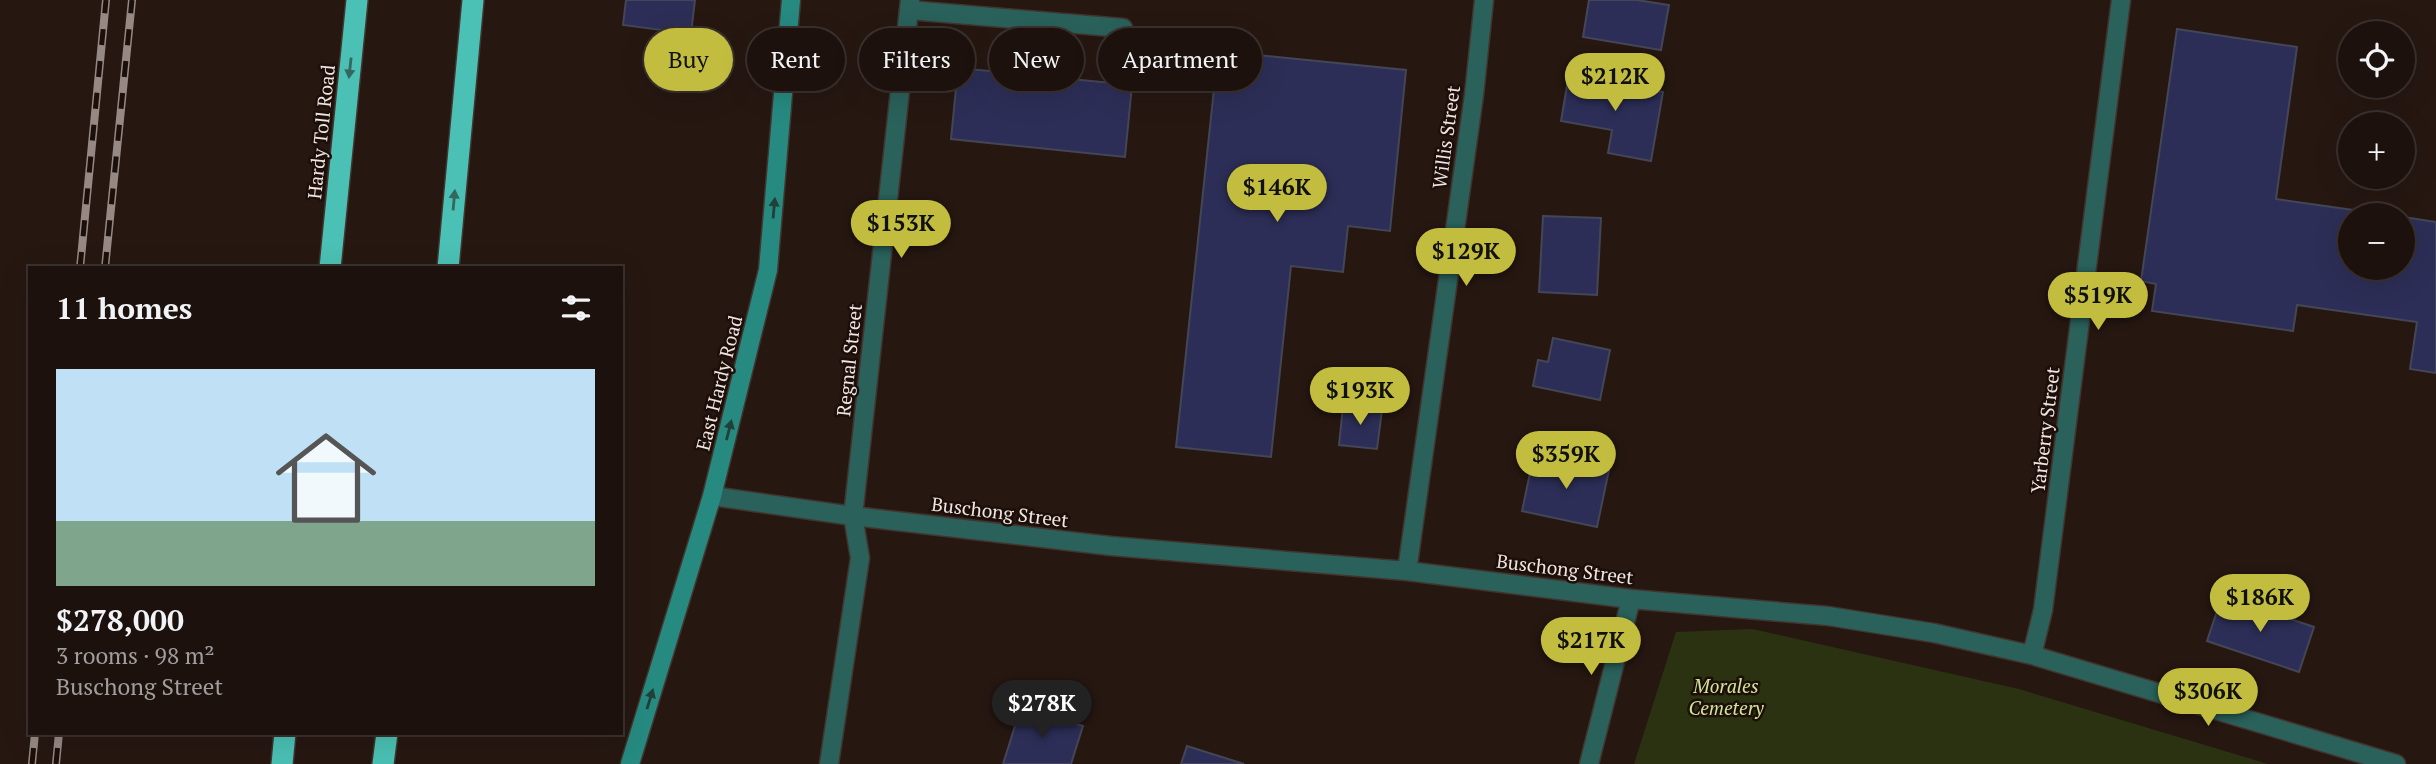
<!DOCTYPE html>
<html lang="en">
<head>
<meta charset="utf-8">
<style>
  :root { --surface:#1c110d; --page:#251a16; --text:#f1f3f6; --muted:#a09d9d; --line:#3a312e; --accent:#c2bd3f }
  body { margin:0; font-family:"PT Serif",serif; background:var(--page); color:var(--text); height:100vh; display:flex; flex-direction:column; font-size:26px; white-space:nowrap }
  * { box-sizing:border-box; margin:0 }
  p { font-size:23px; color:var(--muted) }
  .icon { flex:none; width:38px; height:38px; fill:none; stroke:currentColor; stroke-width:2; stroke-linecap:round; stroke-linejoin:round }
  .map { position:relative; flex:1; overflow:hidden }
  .sheet { position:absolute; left:28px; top:266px; width:595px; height:469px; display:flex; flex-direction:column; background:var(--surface); border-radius:0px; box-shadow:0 7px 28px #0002,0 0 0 2px var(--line) }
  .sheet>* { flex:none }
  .top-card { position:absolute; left:644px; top:28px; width:665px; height:63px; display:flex; gap:14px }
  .controls { position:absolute; left:2338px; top:21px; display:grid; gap:14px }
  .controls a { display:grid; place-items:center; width:77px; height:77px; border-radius:50%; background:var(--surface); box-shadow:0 7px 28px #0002,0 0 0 2px var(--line); font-size:35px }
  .price { position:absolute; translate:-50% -60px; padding:0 16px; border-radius:24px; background:var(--accent); color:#111; font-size:23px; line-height:46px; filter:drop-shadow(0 2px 4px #0008) }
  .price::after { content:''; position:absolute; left:50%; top:42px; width:21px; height:16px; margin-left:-10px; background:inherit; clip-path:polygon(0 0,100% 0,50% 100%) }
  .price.on { background:#222; color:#fff }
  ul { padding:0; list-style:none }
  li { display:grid; align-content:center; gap:14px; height:371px; padding:0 28px }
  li+li { border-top:2px solid var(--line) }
  li span { display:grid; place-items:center; height:217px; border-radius:0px; color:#555 }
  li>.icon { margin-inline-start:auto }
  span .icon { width:126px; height:126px; fill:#fffc; stroke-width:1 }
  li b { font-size:30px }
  h2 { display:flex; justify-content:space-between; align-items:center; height:84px; padding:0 28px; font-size:30px }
  .tag { padding:0 24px; border-radius:32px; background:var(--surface); box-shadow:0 7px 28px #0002,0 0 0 2px var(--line); font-size:24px; line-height:63px }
  .tag.on { background:var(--accent); color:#111 }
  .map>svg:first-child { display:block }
  .green { fill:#2b3211 }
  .building { fill:#2d2e57; stroke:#444656; stroke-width:2 }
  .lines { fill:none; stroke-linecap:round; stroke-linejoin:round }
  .lane-casing { stroke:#42342e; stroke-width:21 }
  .street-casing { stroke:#42342e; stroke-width:21 }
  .secondary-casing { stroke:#42342e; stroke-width:21 }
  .highway-casing { stroke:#42342e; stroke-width:24 }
  .lane { stroke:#2a615b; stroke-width:18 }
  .street { stroke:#2a615b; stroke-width:18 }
  .secondary { stroke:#268a80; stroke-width:18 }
  .highway { stroke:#4bc0b4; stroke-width:21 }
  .rail-casing { stroke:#968984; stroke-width:8 }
  .rail { stroke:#1c0e09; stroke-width:5; stroke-dasharray:16; stroke-linecap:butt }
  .oneway { fill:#34675e }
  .oneway2 { fill:#204039 }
  .labels { text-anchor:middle; stroke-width:5; stroke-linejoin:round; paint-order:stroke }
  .street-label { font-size:19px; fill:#f0e5e1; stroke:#1c0e09 }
  .park-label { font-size:19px; font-style:italic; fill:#d2e496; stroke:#1c0e09 }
</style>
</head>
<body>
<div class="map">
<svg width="2436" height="764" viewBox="0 0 2436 764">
  <rect width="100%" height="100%" fill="#261711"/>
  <path class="green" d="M1752 629 2019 689 2268 764H1634L1676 632Z"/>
  <path class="building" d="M626 0H695L691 34 623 25Z
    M1589 0H1637L1669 5 1661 50 1583 37Z
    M2177 29 2297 47 2276 199 2389 215H2350V268H2403V217L2436 222V373L2410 369 2417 322 2297 305 2293 331 2152 311 2156 284 2141 281Z
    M1218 51 1406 70 1390 231 1348 226 1343 272 1291 266 1271 457 1176 447Z
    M958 68 1132 85 1125 157 951 139Z
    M1569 74 1663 92 1651 161 1608 153 1612 130 1561 121Z
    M1543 216 1601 218 1597 295 1539 292Z
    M1553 338 1610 350 1600 400 1533 386 1538 360 1548 362Z
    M1343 406 1382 410 1377 449 1339 445Z
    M1534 454 1609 470 1597 527 1522 511Z
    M2222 596 2314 627 2299 672 2207 641Z
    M1021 707 1083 726 1071 764H1003Z
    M1187 746 1244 764H1181Z"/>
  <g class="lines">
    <g class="lane-casing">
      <path id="lane" d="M909 10 1123 28
        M829 764 860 558 853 516"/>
    </g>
    <g class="street-casing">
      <path id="street" d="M712 496 853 516 1111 546 1407 571 1631 599 1828 616 1934 633 2032 655 2396 764
        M853 516 910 0
        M1407 571 1474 95 1484 0
        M2032 655 2043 610 2121 0
        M1589 764 1631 599"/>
    </g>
    <g class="secondary-casing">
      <path id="secondary" d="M630 764 712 496 768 270 791 0"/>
    </g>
    <g class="highway-casing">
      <path id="highway" d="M330 268 357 0
        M448 268 473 0
        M282 764 285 733
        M383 764 387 733"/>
    </g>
    <use href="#lane" class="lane"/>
    <use href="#street" class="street"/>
    <use href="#secondary" class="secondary"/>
    <use href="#highway" class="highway"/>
    <g class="rail-casing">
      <path id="rail" d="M80 268 106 0
        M105 268 132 0
        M32 764 35 733
        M56 764 59 733"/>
    </g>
    <use href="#rail" class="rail"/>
  </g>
  <defs><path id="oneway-solid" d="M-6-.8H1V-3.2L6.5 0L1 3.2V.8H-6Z" transform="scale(1.75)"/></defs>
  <g class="oneway">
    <use href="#oneway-solid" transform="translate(350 68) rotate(96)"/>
    <use href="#oneway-solid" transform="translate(454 200) rotate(-85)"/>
  </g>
  <g class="oneway2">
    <use href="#oneway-solid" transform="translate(774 208) rotate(-85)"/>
    <use href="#oneway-solid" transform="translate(729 430) rotate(-76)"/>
    <use href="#oneway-solid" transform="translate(650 699) rotate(-73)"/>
  </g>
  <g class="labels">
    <g class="street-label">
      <text transform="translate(321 132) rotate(-84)" y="7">Hardy Toll Road</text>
      <text transform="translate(1446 137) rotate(-82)" y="7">Willis Street</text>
      <text transform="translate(849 360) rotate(-84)" y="7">Regnal Street</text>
      <text transform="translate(719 383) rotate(-76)" y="7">East Hardy Road</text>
      <text transform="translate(2045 430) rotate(-83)" y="7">Yarberry Street</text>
      <text transform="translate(1000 512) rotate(7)" y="7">Buschong Street</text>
      <text transform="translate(1565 569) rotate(7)" y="7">Buschong Street</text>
    </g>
    <g class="park-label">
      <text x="1726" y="693">Morales<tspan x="1726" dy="22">Cemetery</tspan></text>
    </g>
  </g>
</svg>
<div class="controls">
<a><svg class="icon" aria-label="locate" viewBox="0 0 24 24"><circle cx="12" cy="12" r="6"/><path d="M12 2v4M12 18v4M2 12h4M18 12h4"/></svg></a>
<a>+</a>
<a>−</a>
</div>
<b class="price" style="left:1615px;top:113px">$212K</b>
<b class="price" style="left:1277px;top:224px">$146K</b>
<b class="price" style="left:901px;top:260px">$153K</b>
<b class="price" style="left:1466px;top:288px">$129K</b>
<b class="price" style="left:2098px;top:332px">$519K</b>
<b class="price" style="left:1360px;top:427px">$193K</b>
<b class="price" style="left:1566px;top:491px">$359K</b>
<b class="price" style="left:2260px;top:634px">$186K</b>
<b class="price" style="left:1591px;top:677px">$217K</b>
<b class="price" style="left:2208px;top:728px">$306K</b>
<b class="price on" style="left:1042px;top:740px">$278K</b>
<div class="top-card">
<a class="tag on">Buy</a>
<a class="tag">Rent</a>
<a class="tag">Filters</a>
<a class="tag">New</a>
<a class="tag">Apartment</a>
</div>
<section class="sheet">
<h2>11 homes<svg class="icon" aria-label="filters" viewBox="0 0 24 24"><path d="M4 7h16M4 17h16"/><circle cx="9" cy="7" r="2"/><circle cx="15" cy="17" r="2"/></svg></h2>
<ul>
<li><span style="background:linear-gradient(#bfe0f5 70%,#7fa58c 0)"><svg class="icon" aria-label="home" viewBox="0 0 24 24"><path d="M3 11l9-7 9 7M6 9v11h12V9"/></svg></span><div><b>$278,000</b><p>3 rooms · 98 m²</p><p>Buschong Street</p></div></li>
</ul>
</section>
</div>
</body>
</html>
